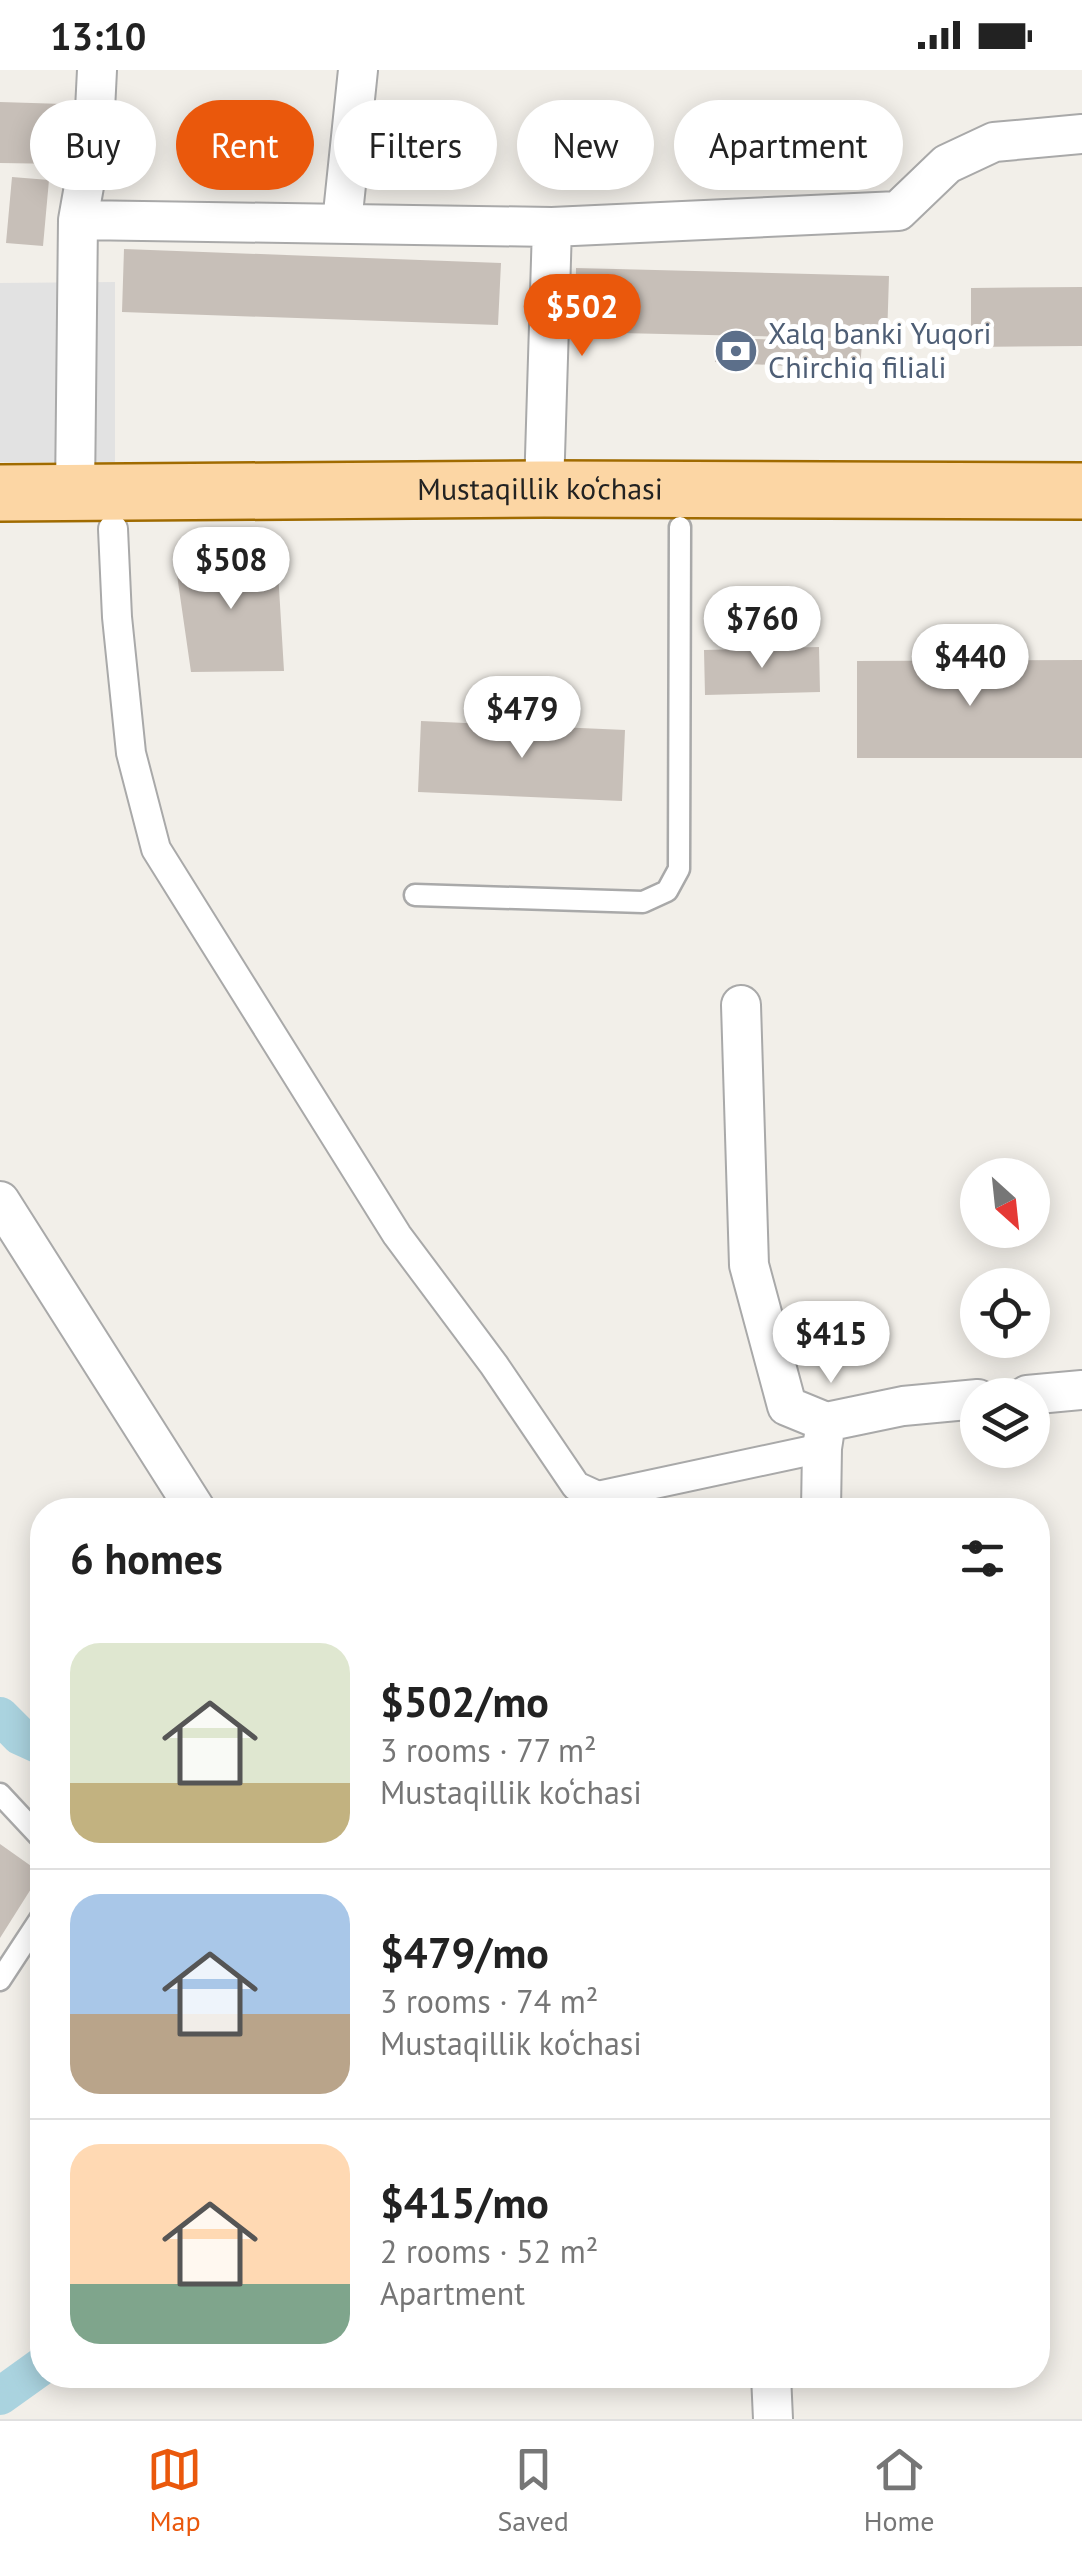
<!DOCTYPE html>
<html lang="en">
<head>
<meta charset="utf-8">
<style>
  :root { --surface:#fff; --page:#f6f6f6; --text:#222; --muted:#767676; --line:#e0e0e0; --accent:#ea580c }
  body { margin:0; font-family:"PT Sans",sans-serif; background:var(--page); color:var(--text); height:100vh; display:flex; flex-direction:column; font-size:38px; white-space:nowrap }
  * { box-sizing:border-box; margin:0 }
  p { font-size:32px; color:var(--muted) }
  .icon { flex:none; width:55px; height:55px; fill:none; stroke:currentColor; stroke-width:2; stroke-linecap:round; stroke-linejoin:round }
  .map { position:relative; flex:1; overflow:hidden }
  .side { position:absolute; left:30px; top:1428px; width:1020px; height:890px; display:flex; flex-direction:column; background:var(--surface); border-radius:40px; box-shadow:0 5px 25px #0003 }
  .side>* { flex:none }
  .guide { position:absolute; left:30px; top:30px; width:1022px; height:90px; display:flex; gap:20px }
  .needle { width:65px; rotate:153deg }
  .fabs { position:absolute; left:960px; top:1088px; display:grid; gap:20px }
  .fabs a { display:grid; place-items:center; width:90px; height:90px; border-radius:50%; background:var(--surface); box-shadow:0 5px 25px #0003; font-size:50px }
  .price { position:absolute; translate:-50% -85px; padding:0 22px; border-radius:35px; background:#fff; color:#222; font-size:32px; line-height:65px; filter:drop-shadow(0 2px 5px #0008) }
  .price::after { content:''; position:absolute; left:50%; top:60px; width:30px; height:22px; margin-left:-15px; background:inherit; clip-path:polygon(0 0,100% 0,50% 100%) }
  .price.active { background:var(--accent); color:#fff }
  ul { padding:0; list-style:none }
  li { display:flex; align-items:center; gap:30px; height:250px; padding:0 40px }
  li+li { border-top:2px solid var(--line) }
  li span { display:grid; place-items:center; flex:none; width:280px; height:200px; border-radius:30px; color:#555 }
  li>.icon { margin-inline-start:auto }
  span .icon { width:120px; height:120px; fill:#fffc; stroke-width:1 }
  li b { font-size:42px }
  h2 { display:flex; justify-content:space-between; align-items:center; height:120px; padding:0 40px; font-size:42px }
  .chip { padding:0 35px; border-radius:45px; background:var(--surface); box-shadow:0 5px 25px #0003; font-size:35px; line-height:90px }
  .chip.active { background:var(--accent); color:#fff }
  .status { display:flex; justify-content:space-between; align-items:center; height:70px; padding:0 50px; background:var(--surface); direction:ltr }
  .status svg { height:28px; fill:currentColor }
  .menu { display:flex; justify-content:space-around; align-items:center; height:140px; border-top:2px solid var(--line); background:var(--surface); font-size:28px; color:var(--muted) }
  .menu a { display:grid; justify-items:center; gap:5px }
  .menu .active { color:var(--accent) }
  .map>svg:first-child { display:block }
  .parking { fill:#e2e2e2 }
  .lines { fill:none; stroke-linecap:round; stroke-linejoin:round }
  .canal { stroke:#aad3df; stroke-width:38 }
  .building { fill:#c7bfb8 }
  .service-casing { stroke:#a9a9a9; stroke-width:25 }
  .pedestrian-casing { stroke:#a9a9a9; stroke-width:32 }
  .minor-casing { stroke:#a9a9a9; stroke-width:42 }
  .primary-casing { stroke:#a06b00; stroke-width:60 }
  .service { stroke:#fff; stroke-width:20 }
  .pedestrian { stroke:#fff; stroke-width:28 }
  .minor { stroke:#fff; stroke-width:38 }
  .primary { stroke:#fcd6a4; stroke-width:55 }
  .labels { text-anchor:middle; stroke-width:10; stroke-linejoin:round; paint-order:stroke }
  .service-label { font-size:30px; fill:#4e5e75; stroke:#fff; text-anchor:start }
  .street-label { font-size:30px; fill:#222; stroke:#fff }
</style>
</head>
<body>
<div class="status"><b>13:10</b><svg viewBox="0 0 49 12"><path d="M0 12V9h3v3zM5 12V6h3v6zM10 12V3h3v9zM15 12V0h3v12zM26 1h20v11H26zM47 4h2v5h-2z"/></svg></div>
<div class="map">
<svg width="1082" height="2349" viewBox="0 0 1082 2349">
  <rect width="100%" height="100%" fill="#f2efe9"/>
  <path class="parking" d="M115 212V392H0V213Z"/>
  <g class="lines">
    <path class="canal" d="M0 1646 20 1666 42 1676
      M0 2326 42 2296"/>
  </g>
  <path class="building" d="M0 32 64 34 63 94 0 93Z
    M213 55 284 58 280 101 211 95Z
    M12 107 49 110 43 176 6 173Z
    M124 179 501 193 498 255 122 242Z
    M576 198 889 206 887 269 575 262Z
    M1082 217V276L971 277V218Z
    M717 268 862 272 860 300 715 292Z
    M174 484 277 485 284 601 191 602Z
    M819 577 820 622 705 625 704 580Z
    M1082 590V688H857V591Z
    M421 651 625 660 622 731 418 722Z
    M0 1774 41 1803 0 1868Z"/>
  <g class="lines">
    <g class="service-casing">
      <path id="service" d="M415 825 643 832 667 821 679 799 680 457
        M0 1724 42 1769
        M0 1910 42 1846"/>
    </g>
    <g class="pedestrian-casing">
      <path id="pedestrian" d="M113 459 117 547 131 683 156 779 397 1165 494 1295 576 1416 598 1426 822 1378"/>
    </g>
    <g class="minor-casing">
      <path id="minor" d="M78 150 552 157 898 141 947 94 994 72 1082 64
        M342 153 358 0
        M544 419 552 157
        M75 423 78 150 94 60 97 0
        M741 935 749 1195 787 1336 826 1352
        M0 1131 196 1440
        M1027 1325 1082 1320
        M821 1440 822 1378 826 1352 903 1336 978 1329
        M771 2305 773 2349"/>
    </g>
    <g class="primary-casing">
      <g id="primary">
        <path id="s1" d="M0 423 544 419 1082 421"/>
      </g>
    </g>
    <use href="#service" class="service"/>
    <use href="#pedestrian" class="pedestrian"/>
    <use href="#minor" class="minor"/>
    <use href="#primary" class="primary"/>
  </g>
  <defs>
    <g id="bank-disc" transform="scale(2.25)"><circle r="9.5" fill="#5c6f8a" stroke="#fff"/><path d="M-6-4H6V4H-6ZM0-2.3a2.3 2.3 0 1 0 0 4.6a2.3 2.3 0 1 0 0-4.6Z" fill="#fff"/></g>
  </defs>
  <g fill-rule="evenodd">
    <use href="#bank-disc" x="736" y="281"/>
  </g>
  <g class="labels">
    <g class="service-label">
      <text x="768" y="274">Xalq banki Yuqori<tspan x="768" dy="34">Chirchiq filiali</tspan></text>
    </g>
    <g class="street-label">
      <text dy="10" stroke="none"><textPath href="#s1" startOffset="540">Mustaqillik ko‘chasi</textPath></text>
    </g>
  </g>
</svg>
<div class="fabs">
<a><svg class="needle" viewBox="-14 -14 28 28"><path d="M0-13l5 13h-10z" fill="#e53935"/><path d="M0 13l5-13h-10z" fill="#767676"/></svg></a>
<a><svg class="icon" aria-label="locate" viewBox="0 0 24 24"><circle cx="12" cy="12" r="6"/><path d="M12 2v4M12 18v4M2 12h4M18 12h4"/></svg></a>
<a><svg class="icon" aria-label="layers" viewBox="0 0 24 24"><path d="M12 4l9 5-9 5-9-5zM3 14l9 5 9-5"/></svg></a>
</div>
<b class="price active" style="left:582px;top:289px">$502</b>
<b class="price" style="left:231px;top:542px">$508</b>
<b class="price" style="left:762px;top:601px">$760</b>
<b class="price" style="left:970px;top:639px">$440</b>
<b class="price" style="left:522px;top:691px">$479</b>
<b class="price" style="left:831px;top:1316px">$415</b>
<div class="guide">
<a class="chip">Buy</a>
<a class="chip active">Rent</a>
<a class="chip">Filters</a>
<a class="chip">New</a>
<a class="chip">Apartment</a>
</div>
<section class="side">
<h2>6 homes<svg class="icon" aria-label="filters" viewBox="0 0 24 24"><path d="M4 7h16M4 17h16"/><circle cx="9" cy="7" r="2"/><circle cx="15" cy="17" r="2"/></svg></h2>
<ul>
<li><span style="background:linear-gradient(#dfe7d0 70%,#c2b280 0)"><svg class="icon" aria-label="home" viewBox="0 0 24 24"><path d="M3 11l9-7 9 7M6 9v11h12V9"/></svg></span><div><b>$502/mo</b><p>3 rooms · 77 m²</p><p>Mustaqillik ko‘chasi</p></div></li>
<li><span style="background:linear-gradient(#a9c7e8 60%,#b9a48a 0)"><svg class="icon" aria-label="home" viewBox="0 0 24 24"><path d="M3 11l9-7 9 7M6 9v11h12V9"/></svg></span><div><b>$479/mo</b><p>3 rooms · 74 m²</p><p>Mustaqillik ko‘chasi</p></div></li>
<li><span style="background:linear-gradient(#ffd9b3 70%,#7fa58c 0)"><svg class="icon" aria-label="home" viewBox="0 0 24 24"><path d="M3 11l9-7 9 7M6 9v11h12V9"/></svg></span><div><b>$415/mo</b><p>2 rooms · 52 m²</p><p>Apartment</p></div></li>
</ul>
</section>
</div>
<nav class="menu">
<a class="active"><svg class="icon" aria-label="map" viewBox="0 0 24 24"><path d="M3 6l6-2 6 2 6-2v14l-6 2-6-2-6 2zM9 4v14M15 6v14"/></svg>Map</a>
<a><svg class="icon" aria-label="saved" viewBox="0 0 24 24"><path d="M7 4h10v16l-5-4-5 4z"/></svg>Saved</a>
<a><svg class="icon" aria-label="home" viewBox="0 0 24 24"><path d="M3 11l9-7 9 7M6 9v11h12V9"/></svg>Home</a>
</nav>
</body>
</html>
